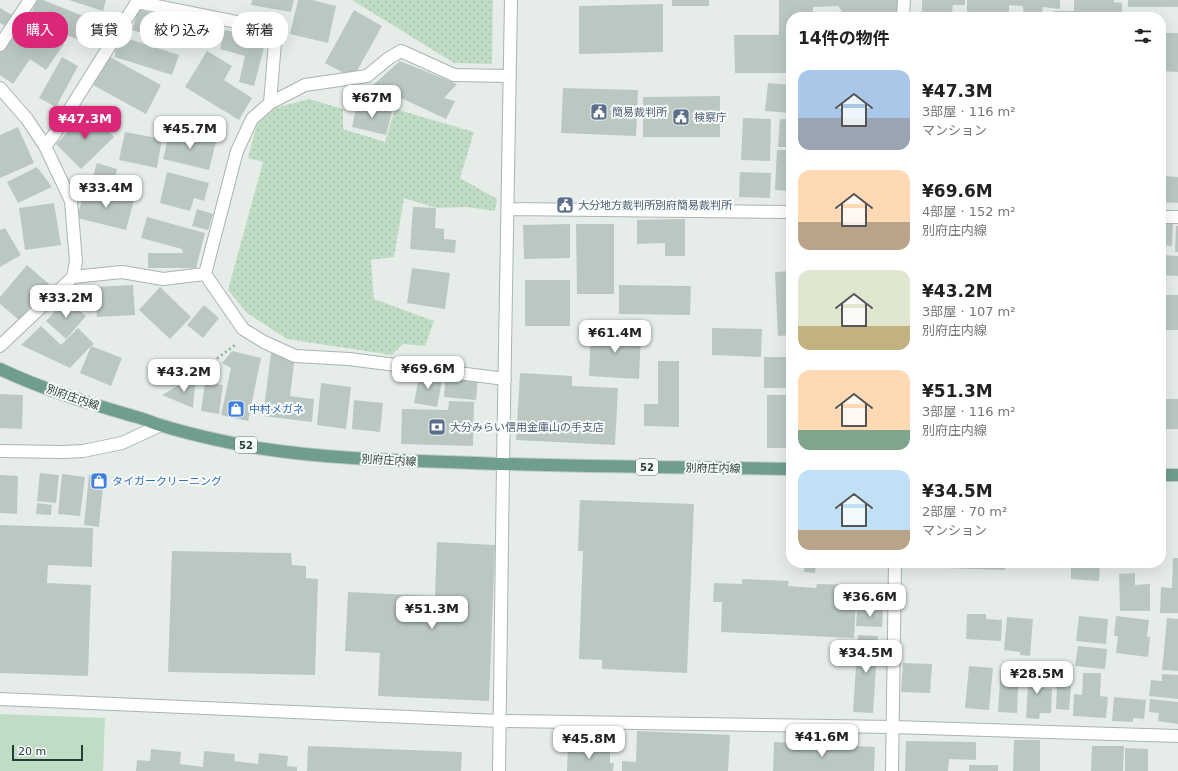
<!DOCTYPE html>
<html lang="ja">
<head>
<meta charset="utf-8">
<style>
  :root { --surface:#fff; --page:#f2f2f2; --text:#222; --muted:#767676; --accent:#db2777 }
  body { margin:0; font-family:"DejaVu Sans","Noto Sans JP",sans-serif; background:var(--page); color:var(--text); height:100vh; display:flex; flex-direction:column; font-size:15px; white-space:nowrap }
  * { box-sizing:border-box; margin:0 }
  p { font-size:13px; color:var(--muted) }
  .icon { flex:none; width:22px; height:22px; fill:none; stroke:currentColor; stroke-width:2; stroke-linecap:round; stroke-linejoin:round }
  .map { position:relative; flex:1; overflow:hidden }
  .details { position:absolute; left:786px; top:12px; width:380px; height:556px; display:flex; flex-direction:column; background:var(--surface); border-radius:16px; box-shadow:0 4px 16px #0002 }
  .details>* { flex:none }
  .banner { position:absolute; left:12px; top:12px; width:380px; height:36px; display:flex; gap:8px }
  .scale { position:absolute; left:12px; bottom:10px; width:71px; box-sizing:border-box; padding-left:4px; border:2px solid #263d35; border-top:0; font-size:11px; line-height:14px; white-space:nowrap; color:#263d35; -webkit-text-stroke:3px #f6faf8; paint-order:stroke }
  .price { position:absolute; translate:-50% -34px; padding:0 9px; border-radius:8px; background:#fff; color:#222; font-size:13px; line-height:26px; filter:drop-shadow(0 1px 2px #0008) }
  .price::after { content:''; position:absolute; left:50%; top:24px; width:12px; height:9px; margin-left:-6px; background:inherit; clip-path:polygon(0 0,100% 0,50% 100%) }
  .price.active { background:var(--accent); color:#fff }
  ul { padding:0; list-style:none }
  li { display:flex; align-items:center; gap:12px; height:100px; padding:0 12px }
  li span { display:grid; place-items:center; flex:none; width:112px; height:80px; border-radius:12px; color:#555 }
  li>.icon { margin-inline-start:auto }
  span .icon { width:48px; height:48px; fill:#fffc; stroke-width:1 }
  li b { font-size:17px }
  h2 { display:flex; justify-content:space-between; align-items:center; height:48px; padding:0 12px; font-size:17px }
  .tag { padding:0 14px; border-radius:16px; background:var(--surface); box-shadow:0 4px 16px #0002; font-size:14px; line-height:36px }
  .tag.active { background:var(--accent); color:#fff }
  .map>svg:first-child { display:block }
  .green { fill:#c1dcc5 }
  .park { fill:url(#park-dots) }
  .building { fill:#bbc8c2 }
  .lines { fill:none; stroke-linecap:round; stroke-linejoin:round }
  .minor-casing { stroke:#a9b5af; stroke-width:14 }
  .tertiary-casing { stroke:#a9b5af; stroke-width:14 }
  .primary-casing { stroke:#c2c9c6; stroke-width:14 }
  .path { stroke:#8aad9e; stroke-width:2.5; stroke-dasharray:2 3; stroke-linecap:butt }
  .minor { stroke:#fff; stroke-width:12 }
  .tertiary { stroke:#fff; stroke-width:12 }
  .primary { stroke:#6f9e8d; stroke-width:12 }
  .labels { text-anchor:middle; stroke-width:4; stroke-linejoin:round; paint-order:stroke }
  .shield { fill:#f6faf8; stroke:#647670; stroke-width:1 }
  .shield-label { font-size:10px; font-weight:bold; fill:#263d35 }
  .service-label { font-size:11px; fill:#4e5e75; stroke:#f6faf8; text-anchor:start }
  .street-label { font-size:11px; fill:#263d35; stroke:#f6faf8 }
  .shop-label { font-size:11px; fill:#366cbe; stroke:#f6faf8; text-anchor:start }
</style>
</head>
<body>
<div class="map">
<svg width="1178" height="771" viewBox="0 0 1178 771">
  <defs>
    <pattern id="park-dots" width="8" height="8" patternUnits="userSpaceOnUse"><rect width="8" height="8" fill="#c1dcc5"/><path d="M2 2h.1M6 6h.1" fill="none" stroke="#a6beaa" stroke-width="1.8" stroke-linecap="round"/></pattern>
  </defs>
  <rect width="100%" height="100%" fill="#e6ede9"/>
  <path class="green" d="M0 714 105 718 103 771H0Z"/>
  <path class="park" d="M352 0H493L492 64 454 63Z
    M309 99 343 109V129L385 142 395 109 474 132 460 178 497 199 495 211 467 207 436 208 404 198 394 257 371 260 374 299 434 321 425 346 403 344 392 355 287 339 247 313 228 290 263 162 248 158 260 112Z"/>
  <path class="building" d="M37 0H43L91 19 82 41 29 20Z
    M69 0H106L103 11Z
    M252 0H294L291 12 251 5Z
    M298 0H312L336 6 328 43 290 34Z
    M672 0H709V6H672Z
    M779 0H897L898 17H867V15L845 16 838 6 813 7V17H791V73H735L734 35H779Z
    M922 0H965V5H953L952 12H922Z
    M967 0H1060V9L1043 7 1041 17H1024L1023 6 1009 5V17H967Z
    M1074 0H1114V2L1122 3V17H1054V11H1074Z
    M1128 0H1178V7H1128Z
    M663 4V52L579 54V6Z
    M0 8 12 15 5 26 0 23Z
    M138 9 180 21 174 42 132 30Z
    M354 10 382 26 353 78 325 63Z
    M24 16 64 44 46 70 30 59 13 84 0 75V51Z
    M225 30 266 40 254 86 239 82 245 56 220 49Z
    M1161 33H1178V72L1161 71Z
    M116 35 179 55 172 75 115 57Z
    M207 51 232 66 224 80 252 98 239 120 185 87Z
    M108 56 161 85 146 114 93 85Z
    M62 57 78 66 56 107 39 98Z
    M400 61 457 84 444 98 455 101 446 119 373 85Z
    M768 83 791 85V113L765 111Z
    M563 88 638 90 636 136 561 133Z
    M1161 93H1165V140H1161Z
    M720 96V137H643V97Z
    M357 103 392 112 386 135 352 127Z
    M88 111 114 137 81 169 56 144Z
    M743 118 771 119 770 161 741 160Z
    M780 119H791V147H778Z
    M18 127 34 163 0 178V135Z
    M170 130 216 141 209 170 163 159Z
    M125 132 162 139 157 168 119 160Z
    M777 150H791V191L775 190Z
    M97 163 117 169 112 189 91 183Z
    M37 167 52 187 18 203 7 182Z
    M167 172 209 183 204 201 194 198 190 211 160 203Z
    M740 172 771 173 770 198 739 197Z
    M1161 176 1178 177V203L1161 202Z
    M85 188 134 200 126 230 77 218Z
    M54 203 61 245 25 250 19 208Z
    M413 207 436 208 435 228 444 229V239L456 240 455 253 410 249Z
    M197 209 213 214 208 230 192 226Z
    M147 217 205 233 196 268H148V253H183L182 249 141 238Z
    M685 219V256H665V243L637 244V220Z
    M1161 223 1173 224 1172 246 1161 245Z
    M570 224V258L524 259 523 225Z
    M576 224H614V294H577Z
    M1176 226H1178V252H1175Z
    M5 228 21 255 0 267V230Z
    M1161 255 1178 256V276L1161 275Z
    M27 265 49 284 19 320 0 304V297Z
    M412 268 450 273 445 309 407 303Z
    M791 271V335L778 336 775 272Z
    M525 280H570V326H525Z
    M133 285 135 315 97 317 95 287Z
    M619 285 691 286 690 315 619 314Z
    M160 287 191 317 170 339 139 310Z
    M1161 295H1178V330H1161Z
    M66 299 86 316 66 339 46 321Z
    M204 305 219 318 203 338 187 325Z
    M41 326 61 345 78 328 94 344 91 346 70 368 21 345Z
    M712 328 762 329 761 357 712 355Z
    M591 329 641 332 639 379 589 376Z
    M91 346 122 358 111 386 80 373Z
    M232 351 261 358 248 421 221 415 231 368 222 363Z
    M271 353 295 356 290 396 314 399 312 422 263 416Z
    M764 357H791V388H764Z
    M658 361H679V427L644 426V404H658Z
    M420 372 443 376 437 407 414 403Z
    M520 373 572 376V386L618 388 615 445 516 440Z
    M196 375 193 408 162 395Z
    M446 375 478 377 476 400 444 397Z
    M205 383 223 385 219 414 201 411Z
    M321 383 351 387 346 429 317 425Z
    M0 394 23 395 22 429 0 428Z
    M767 395H791V448H767Z
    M1161 399H1178V429H1161Z
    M354 400 383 403 380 432 352 429Z
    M449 401 474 402 473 446 401 444 402 409 448 410Z
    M40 473 59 475 56 503 37 501Z
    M62 474 85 477 80 516 58 514Z
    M0 475 18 476 17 514 0 513Z
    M89 475 104 477 99 527 84 525Z
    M580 500 694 504 687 673 602 669V660L579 659 583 551H578Z
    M37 503 52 505 51 515 36 514Z
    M0 525 93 528 92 567 48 565 47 583 91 585 88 676 0 673Z
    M437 542 495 545 489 701 378 696 380 653 345 651 348 592 435 596Z
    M172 551 291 553 292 565 306 566V578L318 579 315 675 168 672Z
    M1173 558H1178V613H1160L1161 587 1172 588Z
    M805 563H816L815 573 804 572Z
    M916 563H1005V570L916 567Z
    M1071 563H1100L1099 581 1071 579Z
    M1135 573V585L1150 584V611H1120L1119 574Z
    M742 579 789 581 788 586 816 588 817 584 857 585 854 638 721 632 722 602H713L714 583 742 584Z
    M859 587 884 589 883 603 858 601Z
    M857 608 883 609 882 627 856 626Z
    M967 614H986V619L1002 620 1001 641 966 639Z
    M1079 616 1108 619 1106 644 1076 641Z
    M1116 616 1149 620 1147 637H1150L1148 657 1116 653 1118 636H1114Z
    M1007 617 1033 619 1030 656 1020 655V652L1004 650Z
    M1167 618 1178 619V671L1162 670Z
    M858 635 878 636 873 713 853 712Z
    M1078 646 1107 649 1105 669 1075 666Z
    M903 663 932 664 930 693 901 692Z
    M969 666 993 668 989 710 965 708Z
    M1001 666 1019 667 1017 713 998 712Z
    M1029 666 1043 667 1041 688 1052 689 1051 713H1040L1039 719 1026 718Z
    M1083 673H1101L1100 696 1108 697 1106 718 1073 716 1074 694 1082 695Z
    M1162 674 1178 675V699L1149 696 1151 680 1162 681Z
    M1057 685 1071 686 1069 710 1056 709Z
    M1114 697 1146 700 1144 719 1133 718V722L1112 721Z
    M1150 699 1178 702V724L1158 721 1159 713 1149 712Z
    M637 731 730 735 728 771H622V761L636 762Z
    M1014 740H1040V771H1013Z
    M906 741 976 742V760L949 759 948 771H905Z
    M774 742 875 747 874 771H773Z
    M308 746 462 752 461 771H307Z
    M1092 746H1124L1123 771H1091Z
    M568 747 610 749V763H614L613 771H567Z
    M1125 748 1148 749V771H1125Z
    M151 749 181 752 180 764 203 767 204 751 235 754 234 761 258 764 259 753 288 756 287 766 297 767V771H136L137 760 150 761Z
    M969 765H998V771H969Z"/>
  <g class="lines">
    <g class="minor-casing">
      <path id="minor" d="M903 17 904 0
        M0 45 30 0
        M0 88 27 119 45 146 71 201 76 262 73 277 0 346
        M45 146 53 136 137 2 276 30 270 103
        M508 209 791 212
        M1161 217H1178
        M205 274 243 329 264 342 295 356 349 359 505 379
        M73 277 122 272 163 279 205 274 237 151 252 119 270 103 305 85 367 76 389 58 401 51 454 75 510 76
        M0 699 500 721 893 727 1178 736
        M499 771 503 465 511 0
        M892 771 895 563"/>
    </g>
    <g class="tertiary-casing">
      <path id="tertiary" d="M0 451 63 452 83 451 122 443 161 425"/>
    </g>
    <g class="primary-casing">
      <path id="primary" d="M0 369C42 389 88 403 133 416 142 418 151 422 160 425 192 435 225 442 258 448 321 458 384 460 448 462 562 467 677 467 791 469
        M1161 475H1178"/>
    </g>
    <path class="path" d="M200 369 219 357 235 345"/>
    <use href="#minor" class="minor"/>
    <use href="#tertiary" class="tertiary"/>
    <use href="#primary" class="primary"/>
  </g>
  <defs>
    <g id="civic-square" transform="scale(0.9)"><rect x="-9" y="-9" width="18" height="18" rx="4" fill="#5c6f8a" stroke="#f6faf8"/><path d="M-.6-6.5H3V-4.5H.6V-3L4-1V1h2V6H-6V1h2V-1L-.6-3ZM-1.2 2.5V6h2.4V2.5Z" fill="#fff"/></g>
    <g id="shop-square" transform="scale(0.9)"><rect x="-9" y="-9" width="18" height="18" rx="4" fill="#3f7fe0" stroke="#f6faf8"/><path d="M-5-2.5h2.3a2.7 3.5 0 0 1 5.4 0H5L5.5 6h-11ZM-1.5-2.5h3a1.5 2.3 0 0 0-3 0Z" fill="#fff"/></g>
    <g id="bank-square" transform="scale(0.9)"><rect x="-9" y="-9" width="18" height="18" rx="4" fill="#5c6f8a" stroke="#f6faf8"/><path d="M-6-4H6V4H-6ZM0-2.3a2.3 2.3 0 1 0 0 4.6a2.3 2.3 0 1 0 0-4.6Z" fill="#fff"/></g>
  </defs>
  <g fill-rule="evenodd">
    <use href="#civic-square" x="599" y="112"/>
    <use href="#civic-square" x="681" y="117"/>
    <use href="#civic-square" x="565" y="205"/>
    <use href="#shop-square" x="236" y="409"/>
    <use href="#bank-square" x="437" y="427"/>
    <use href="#shop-square" x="99" y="481"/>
  </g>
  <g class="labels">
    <g class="shield">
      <rect x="235" y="437" width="22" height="16" rx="3"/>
      <rect x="636" y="459" width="22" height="16" rx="3"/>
    </g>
    <g class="shield-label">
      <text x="246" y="449">52</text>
      <text x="647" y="471">52</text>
    </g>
    <g class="service-label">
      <text x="612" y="116">簡易裁判所</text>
      <text x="694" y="121">検察庁</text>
      <text x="578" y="209">大分地方裁判所別府簡易裁判所</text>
      <text x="450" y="431">大分みらい信用金庫山の手支店</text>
    </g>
    <g class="street-label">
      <text transform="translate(73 397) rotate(19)" y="4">別府庄内線</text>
      <text transform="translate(389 460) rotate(3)" y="4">別府庄内線</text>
      <text transform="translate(713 468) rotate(1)" y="4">別府庄内線</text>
    </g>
    <g class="shop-label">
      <text x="249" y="413">中村メガネ</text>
      <text x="112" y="485">タイガークリーニング</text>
    </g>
  </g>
</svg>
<div class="scale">20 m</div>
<b class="price" style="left:372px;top:119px">¥67M</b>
<b class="price active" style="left:85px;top:140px">¥47.3M</b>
<b class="price" style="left:190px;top:150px">¥45.7M</b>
<b class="price" style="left:106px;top:209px">¥33.4M</b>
<b class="price" style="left:66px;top:319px">¥33.2M</b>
<b class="price" style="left:615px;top:354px">¥61.4M</b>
<b class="price" style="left:428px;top:390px">¥69.6M</b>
<b class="price" style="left:184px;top:393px">¥43.2M</b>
<b class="price" style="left:870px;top:618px">¥36.6M</b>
<b class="price" style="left:432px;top:630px">¥51.3M</b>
<b class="price" style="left:866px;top:674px">¥34.5M</b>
<b class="price" style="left:1037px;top:695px">¥28.5M</b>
<b class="price" style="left:822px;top:758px">¥41.6M</b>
<b class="price" style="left:589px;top:760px">¥45.8M</b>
<div class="banner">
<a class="tag active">購入</a>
<a class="tag">賃貸</a>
<a class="tag">絞り込み</a>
<a class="tag">新着</a>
</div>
<section class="details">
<h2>14件の物件<svg class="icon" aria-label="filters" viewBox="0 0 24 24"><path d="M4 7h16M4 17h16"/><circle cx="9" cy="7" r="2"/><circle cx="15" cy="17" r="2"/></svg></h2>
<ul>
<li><span style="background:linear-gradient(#a9c7e8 60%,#9aa5b1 0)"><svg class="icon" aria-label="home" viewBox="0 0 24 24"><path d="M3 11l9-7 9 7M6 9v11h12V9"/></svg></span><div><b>¥47.3M</b><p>3部屋 · 116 m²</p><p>マンション</p></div></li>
<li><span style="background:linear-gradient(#ffd9b3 65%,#b9a48a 0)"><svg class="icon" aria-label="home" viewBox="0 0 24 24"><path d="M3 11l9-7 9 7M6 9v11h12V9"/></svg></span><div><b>¥69.6M</b><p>4部屋 · 152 m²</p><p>別府庄内線</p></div></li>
<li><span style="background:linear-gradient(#dfe7d0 70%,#c2b280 0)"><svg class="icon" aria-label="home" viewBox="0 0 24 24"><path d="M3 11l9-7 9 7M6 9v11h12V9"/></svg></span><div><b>¥43.2M</b><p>3部屋 · 107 m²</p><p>別府庄内線</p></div></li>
<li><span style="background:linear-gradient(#ffd9b3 75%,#7fa58c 0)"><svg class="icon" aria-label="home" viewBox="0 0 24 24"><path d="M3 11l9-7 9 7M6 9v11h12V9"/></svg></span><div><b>¥51.3M</b><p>3部屋 · 116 m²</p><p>別府庄内線</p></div></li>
<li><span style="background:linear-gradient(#bfe0f5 75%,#b9a48a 0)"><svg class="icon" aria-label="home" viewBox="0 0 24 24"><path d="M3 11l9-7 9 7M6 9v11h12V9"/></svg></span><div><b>¥34.5M</b><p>2部屋 · 70 m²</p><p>マンション</p></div></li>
</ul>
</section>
</div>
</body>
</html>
